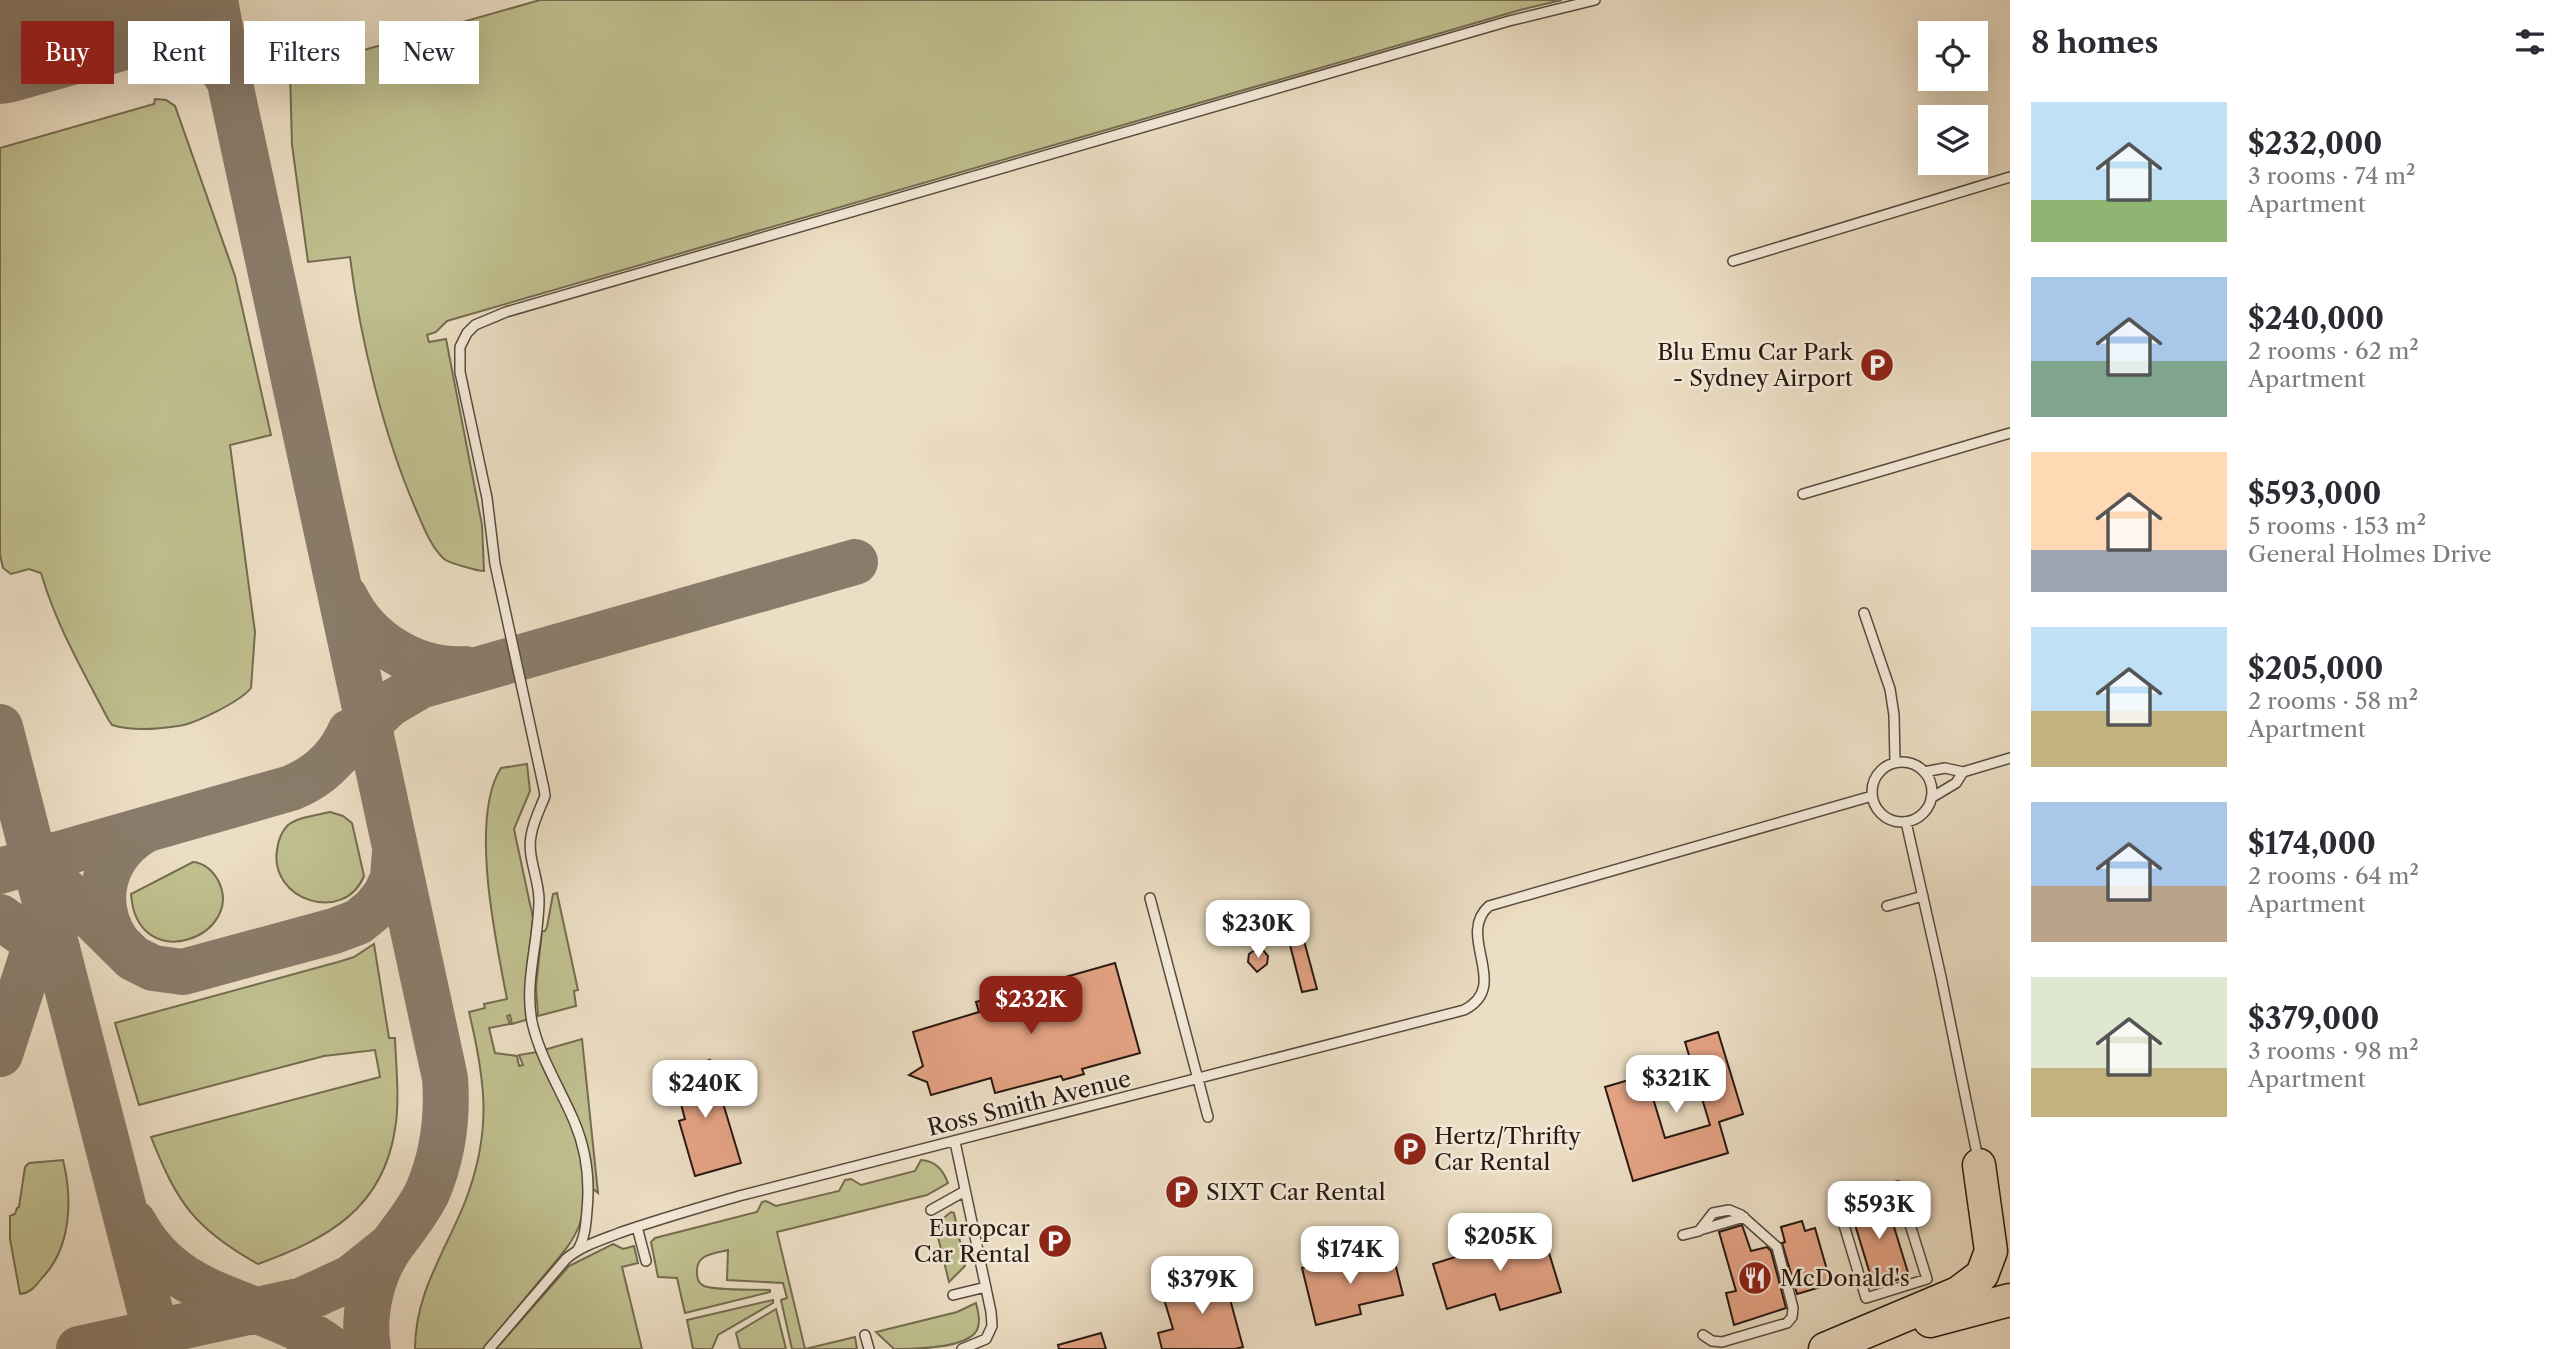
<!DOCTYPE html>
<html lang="en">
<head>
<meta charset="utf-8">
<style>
  :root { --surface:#fff; --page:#f7f7f7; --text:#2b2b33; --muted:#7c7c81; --accent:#8f2418 }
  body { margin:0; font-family:"Libre Caslon Text",serif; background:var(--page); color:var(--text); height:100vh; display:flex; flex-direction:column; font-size:26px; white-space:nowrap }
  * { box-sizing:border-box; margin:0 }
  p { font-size:23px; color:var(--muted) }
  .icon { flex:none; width:38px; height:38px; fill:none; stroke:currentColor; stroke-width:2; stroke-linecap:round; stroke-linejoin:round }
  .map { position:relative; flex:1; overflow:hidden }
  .details { display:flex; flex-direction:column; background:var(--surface); width:560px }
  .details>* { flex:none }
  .hud { position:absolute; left:21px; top:21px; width:665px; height:63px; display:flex; gap:14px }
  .fabs { position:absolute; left:1918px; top:21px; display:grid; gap:14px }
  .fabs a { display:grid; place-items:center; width:70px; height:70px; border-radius:0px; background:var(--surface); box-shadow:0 7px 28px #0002; font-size:35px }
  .price { position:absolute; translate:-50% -60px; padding:0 16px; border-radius:14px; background:#fff; color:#222; font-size:23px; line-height:46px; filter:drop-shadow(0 2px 4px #0008) }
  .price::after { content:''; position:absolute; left:50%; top:42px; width:21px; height:16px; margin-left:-10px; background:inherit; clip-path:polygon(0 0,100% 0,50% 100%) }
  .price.current { background:var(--accent); color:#fff }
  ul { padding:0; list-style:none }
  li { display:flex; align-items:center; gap:21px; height:175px; padding:0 21px }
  li span { display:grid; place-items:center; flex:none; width:196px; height:140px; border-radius:0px; color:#555 }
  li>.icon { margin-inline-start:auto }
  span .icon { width:84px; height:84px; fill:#fffc; stroke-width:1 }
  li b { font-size:30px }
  h2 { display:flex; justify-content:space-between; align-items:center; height:84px; padding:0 21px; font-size:30px }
  .pill { padding:0 24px; border-radius:0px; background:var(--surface); box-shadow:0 7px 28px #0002; font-size:24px; line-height:63px }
  .pill.current { background:var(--accent); color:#fff }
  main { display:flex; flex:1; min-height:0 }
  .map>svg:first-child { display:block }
  .green { fill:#c0bf8f; stroke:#746c50; stroke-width:2 }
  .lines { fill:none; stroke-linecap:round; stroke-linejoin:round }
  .taxiway { stroke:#8a7c6b; stroke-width:46 }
  .runway { stroke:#8a7c6b; stroke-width:114 }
  .building { fill:#e5a385; stroke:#281912; stroke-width:2 }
  .lane-casing { stroke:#594a3e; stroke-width:12 }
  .highway-casing { stroke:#281912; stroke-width:35 }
  .lane { stroke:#f3ead9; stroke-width:9 }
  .highway { stroke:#ecdec4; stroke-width:32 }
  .labels { text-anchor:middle; stroke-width:5; stroke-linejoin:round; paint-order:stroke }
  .poi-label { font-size:23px; fill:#281912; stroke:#f3ead9; text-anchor:start }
  .street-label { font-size:23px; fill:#281912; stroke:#f3ead9 }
</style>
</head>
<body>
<main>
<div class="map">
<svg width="2010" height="1349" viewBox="0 0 2010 1349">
  <rect width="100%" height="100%" fill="#ecdec4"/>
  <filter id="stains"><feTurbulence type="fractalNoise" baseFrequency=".00286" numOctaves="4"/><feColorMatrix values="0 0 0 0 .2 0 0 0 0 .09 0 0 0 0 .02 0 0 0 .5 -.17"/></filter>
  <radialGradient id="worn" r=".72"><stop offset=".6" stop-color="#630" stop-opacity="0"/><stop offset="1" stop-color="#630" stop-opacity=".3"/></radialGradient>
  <path class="green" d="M540 0H1562L1520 10 447 321 436 332 427 335 429 342 446 339 482 525 484 571C478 571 449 563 444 559 431 547 424 528 417 512 384 437 360 339 350 257L308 262 292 145 290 71Z
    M155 99 166 100 175 106 235 276 271 435 230 445 255 632 251 688C241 701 195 724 178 726 159 729 131 731 112 725L108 719C83 671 56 625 41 573L29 569 11 574 3 568 0 555V148L154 104Z
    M527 764 530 791 514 829 533 918 526 980 529 1019 512 1024 510 1015 507 1016 510 1024 489 1028 495 1053 517 1056 519 1066 523 1065 519 1055 537 1052C562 1104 600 1166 579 1226 571 1246 555 1262 542 1278 522 1302 503 1325 483 1349H415C415 1293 445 1252 465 1202 492 1132 486 1083 469 1012L485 1008 484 1004 507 999C496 942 469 818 501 768Z
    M330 812 343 816 352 823 364 876C344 925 269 900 277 850 278 841 281 832 288 825 298 817 317 815 330 812Z
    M193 862C205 863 212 870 218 880 247 936 137 978 131 894Z
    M557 893 578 990 574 991 576 1006 538 1016 536 987 542 931H545L547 927 553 894Z
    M374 944 389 1038H395C396 1068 400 1100 395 1129 383 1209 327 1239 258 1264 195 1229 177 1203 151 1137L380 1077 375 1050 324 1056 139 1105 115 1023 338 962 354 957Z
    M582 1039 598 1193 592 1188 591 1176 544 1050Z
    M63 1160C73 1200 71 1249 41 1279 35 1287 30 1293 20 1294L10 1239V1216L15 1214 17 1208 19 1207 25 1167 29 1163Z
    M921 1160C936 1161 943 1170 948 1183L927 1195 777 1232 805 1349 855 1337 857 1349H792L781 1300 787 1298 783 1283 727 1280 728 1250C713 1254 696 1254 697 1272 697 1279 698 1283 704 1286 716 1291 756 1289 770 1290V1292L685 1313 677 1278 658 1277 651 1242 655 1238 757 1212 762 1202 766 1201 776 1206 839 1191 845 1180 851 1179 861 1185 915 1171Z
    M951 1212 954 1213 965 1266 949 1282 935 1225Z
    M613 1244 623 1249 634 1246 638 1263 622 1267 642 1349H496L569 1266Z
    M773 1300V1303L718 1335 712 1349H693L687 1320Z
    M976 1303C978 1312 981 1321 977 1330 967 1349 914 1349 894 1349L876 1332 957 1312Z
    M776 1309 786 1349H740L736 1333Z"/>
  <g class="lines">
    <path class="taxiway" d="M215 0 232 93 445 1078C448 1118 443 1156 427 1193 418 1211 406 1226 394 1242 372 1271 362 1313 368 1349
      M79 27C94 22 111 16 127 14 170 8 208 41 227 77
      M0 50 108 18
      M345 597C367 642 415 672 465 669
      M0 727 160 1349
      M333 759 388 705 420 686 855 562
      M38 860 45 871 133 958 153 968 183 972 334 931 358 922 374 909 386 894 393 878 395 852
      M0 871 291 788C318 777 338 759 350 732
      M0 917 31 939 54 966
      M117 942C90 901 104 852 147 829
      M0 1054 36 944 51 904
      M134 1223C178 1306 266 1298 331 1349
      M79 1349 303 1300 351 1278 391 1246"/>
    <path class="runway" d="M0 47 167 0"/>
  </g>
  <path class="building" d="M1303 937 1317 989 1302 992 1289 941Z
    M1255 950H1263L1268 956 1267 964 1257 972 1248 962 1249 954Z
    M1115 963 1140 1053 1082 1069 1084 1074 1063 1080 1061 1076 995 1093 991 1078 931 1095 927 1082 909 1075 923 1066 913 1032 979 1012 976 1002 997 996 1000 1005 1058 989 1055 980Z
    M1718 1032 1743 1114 1719 1122 1728 1153 1633 1181 1605 1087 1646 1075 1665 1138 1710 1125 1685 1042Z
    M710 1060 741 1163 695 1176 679 1121 685 1119 672 1071Z
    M1884 1194 1909 1276 1874 1287 1849 1205Z
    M1802 1221 1805 1231 1815 1228 1831 1284 1797 1294 1782 1243 1785 1242 1781 1227Z
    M1742 1225 1751 1251 1767 1247 1771 1251 1786 1308 1734 1325 1726 1293 1736 1291 1719 1232Z
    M1542 1230 1561 1292 1500 1310 1495 1294 1447 1309 1433 1264Z
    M1392 1251 1403 1295 1359 1305 1361 1314 1316 1325 1302 1268 1339 1259 1340 1264Z
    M1221 1266 1243 1347 1235 1349H1162L1158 1333 1173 1329 1164 1299 1185 1294 1183 1289 1195 1286 1191 1275Z
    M1101 1333 1106 1349H1059L1058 1345Z"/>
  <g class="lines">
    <g class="lane-casing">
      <path id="lane" d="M1733 261 2010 177
        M1803 494 2010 433
        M1864 613 1890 689 1894 715 1895 763
        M1872 792a30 30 0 1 1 60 0a30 30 0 1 1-60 0Z
        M1924 772 1945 768 1963 772 2010 758
        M1931 798 1956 783 1963 772
        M1906 822 1941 977 1978 1159
        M1150 898 1208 1117
        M1887 906 1923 896
        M955 1142 991 1312 992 1326 986 1339 962 1349
        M1837 1202 1866 1298 1927 1279 1898 1186
        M931 1210 965 1191
        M637 1227 646 1261
        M1700 1230 1744 1217
        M1683 1235 1699 1231 1713 1213 1729 1210 1741 1215 1777 1247 1793 1308 1792 1317 1787 1323 1722 1342 1712 1341 1703 1335
        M577 1251C585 1239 586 1224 587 1210 590 1180 586 1149 574 1121 560 1088 540 1058 532 1022 524 981 539 941 539 900 539 879 527 857 531 836 533 822 540 809 545 796L544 789 495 564 487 498 460 372V347L467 333 475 325 506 312 1509 21 1595 0
        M953 1295 986 1287
        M865 1335 869 1349
        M489 1349 566 1259C581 1246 601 1240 619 1233 659 1219 698 1208 739 1196L1464 1010C1512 986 1455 936 1489 906L1872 796"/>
    </g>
    <g class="highway-casing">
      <path id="highway" d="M1930 1321 2010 1300
        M1825 1349 1958 1293 1982 1275 1991 1251 1979 1165"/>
    </g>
    <use href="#lane" class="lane"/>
    <use href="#highway" class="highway"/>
  </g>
  <defs>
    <g id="parking-disc" transform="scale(1.75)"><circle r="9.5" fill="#8f2418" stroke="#f3ead9"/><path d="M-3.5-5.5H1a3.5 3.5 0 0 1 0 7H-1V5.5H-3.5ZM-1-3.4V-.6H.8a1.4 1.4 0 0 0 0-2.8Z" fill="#fff"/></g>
    <g id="restaurant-disc" transform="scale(1.75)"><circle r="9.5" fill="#8f2418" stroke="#f3ead9"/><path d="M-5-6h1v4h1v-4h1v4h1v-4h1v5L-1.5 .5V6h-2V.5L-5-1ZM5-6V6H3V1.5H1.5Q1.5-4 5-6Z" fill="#fff"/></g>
  </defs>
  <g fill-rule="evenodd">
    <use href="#parking-disc" x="1877" y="365"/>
    <use href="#parking-disc" x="1410" y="1149"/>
    <use href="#parking-disc" x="1182" y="1192"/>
    <use href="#parking-disc" x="1055" y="1241"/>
    <use href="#restaurant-disc" x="1755" y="1278"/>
  </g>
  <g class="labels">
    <g class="poi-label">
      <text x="1853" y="360" text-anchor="end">Blu Emu Car Park<tspan x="1853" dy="26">- Sydney Airport</tspan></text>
      <text x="1434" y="1144">Hertz/Thrifty<tspan x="1434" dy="26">Car Rental</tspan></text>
      <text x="1206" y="1200">SIXT Car Rental</text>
      <text x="1030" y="1236" text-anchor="end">Europcar<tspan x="1030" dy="26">Car Rental</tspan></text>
      <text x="1780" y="1286">McDonald's</text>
    </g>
    <g class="street-label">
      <text transform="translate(1029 1103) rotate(-14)" y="8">Ross Smith Avenue</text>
    </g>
  </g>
  <rect width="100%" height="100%" filter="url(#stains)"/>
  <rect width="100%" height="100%" fill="url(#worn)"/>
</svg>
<div class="fabs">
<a><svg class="icon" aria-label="locate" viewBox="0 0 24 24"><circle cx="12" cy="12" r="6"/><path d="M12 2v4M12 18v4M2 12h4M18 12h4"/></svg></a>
<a><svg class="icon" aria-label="layers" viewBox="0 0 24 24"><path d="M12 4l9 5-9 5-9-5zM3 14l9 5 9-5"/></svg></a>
</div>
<b class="price" style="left:1258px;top:960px">$230K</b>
<b class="price current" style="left:1031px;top:1036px">$232K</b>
<b class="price" style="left:1676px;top:1115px">$321K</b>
<b class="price" style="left:705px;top:1120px">$240K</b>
<b class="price" style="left:1879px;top:1241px">$593K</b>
<b class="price" style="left:1500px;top:1273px">$205K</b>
<b class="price" style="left:1350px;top:1286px">$174K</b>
<b class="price" style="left:1202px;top:1316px">$379K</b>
<div class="hud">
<a class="pill current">Buy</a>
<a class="pill">Rent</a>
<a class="pill">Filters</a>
<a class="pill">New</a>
</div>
</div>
<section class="details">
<h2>8 homes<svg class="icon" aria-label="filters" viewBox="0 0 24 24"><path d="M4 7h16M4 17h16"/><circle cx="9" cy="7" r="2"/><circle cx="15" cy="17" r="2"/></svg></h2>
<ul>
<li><span style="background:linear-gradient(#bfe0f5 70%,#8fb573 0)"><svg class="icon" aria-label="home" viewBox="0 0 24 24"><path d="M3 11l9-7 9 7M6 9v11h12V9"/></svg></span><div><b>$232,000</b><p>3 rooms · 74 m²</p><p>Apartment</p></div></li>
<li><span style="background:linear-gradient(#a9c7e8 60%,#7fa58c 0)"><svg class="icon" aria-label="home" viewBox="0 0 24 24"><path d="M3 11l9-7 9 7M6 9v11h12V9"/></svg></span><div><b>$240,000</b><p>2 rooms · 62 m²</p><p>Apartment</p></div></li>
<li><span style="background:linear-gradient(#ffd9b3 70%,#9aa5b1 0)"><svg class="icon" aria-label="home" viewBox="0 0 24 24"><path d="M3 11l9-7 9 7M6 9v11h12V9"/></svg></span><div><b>$593,000</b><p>5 rooms · 153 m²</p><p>General Holmes Drive</p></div></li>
<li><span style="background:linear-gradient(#bfe0f5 60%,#c2b280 0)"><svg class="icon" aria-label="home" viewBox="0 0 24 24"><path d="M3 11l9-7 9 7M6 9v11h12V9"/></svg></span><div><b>$205,000</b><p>2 rooms · 58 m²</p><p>Apartment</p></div></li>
<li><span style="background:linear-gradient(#a9c7e8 60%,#b9a48a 0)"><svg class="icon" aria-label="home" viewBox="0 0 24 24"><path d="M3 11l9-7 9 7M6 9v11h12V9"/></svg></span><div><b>$174,000</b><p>2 rooms · 64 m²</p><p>Apartment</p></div></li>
<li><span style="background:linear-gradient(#dfe7d0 65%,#c2b280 0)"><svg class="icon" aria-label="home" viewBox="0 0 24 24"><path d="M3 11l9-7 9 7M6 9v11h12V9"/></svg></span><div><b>$379,000</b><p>3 rooms · 98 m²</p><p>Apartment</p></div></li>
</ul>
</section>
</main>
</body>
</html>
